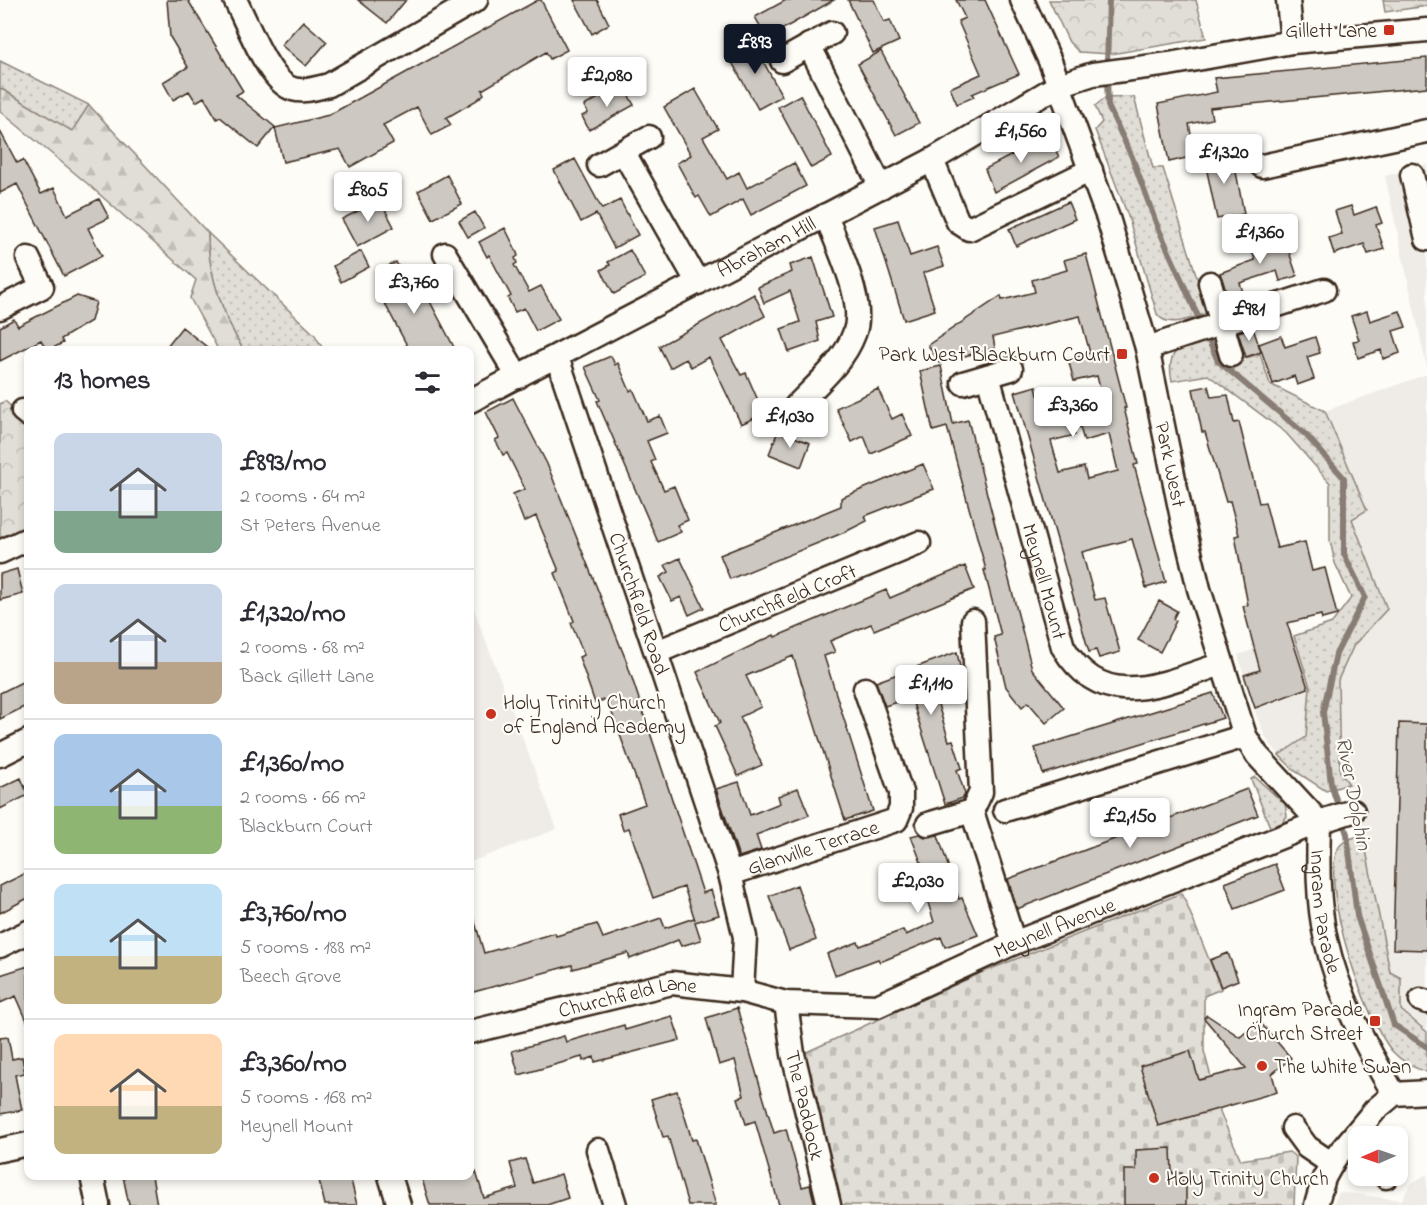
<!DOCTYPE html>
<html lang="en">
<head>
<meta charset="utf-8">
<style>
  :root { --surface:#fff; --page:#f7f7f7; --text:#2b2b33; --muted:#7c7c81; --line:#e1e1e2; --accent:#111827 }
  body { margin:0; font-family:"Indie Flower",sans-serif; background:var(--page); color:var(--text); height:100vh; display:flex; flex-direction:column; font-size:22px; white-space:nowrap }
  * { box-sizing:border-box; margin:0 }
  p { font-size:20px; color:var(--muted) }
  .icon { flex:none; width:33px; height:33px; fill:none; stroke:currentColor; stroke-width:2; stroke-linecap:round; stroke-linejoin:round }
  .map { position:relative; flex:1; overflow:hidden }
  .side { position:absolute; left:24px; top:346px; width:450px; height:834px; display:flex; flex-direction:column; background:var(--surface); border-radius:12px; box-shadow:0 3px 9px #0003 }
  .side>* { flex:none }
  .needle { width:39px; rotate:268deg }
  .fabs { position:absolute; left:1348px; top:1126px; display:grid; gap:12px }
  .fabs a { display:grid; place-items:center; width:60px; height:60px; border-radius:12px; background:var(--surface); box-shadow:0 3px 9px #0003; font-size:30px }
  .price { position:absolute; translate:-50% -51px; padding:0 14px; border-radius:6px; background:#fff; color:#222; font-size:20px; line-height:39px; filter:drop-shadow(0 2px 3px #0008) }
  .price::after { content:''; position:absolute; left:50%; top:36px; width:18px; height:14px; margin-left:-9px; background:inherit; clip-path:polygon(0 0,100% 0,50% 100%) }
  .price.on { background:var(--accent); color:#fff }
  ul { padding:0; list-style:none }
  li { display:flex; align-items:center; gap:18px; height:150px; padding:0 30px }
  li+li { border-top:2px solid var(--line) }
  li span { display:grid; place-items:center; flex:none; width:168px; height:120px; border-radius:12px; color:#555 }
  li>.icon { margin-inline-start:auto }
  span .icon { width:72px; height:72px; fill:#fffc; stroke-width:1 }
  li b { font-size:26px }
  h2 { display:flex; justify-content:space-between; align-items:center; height:72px; padding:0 30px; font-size:26px }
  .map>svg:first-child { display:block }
  .built { fill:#efece7 }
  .grass { fill:url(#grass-dots); stroke:#8e847a; stroke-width:1.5 }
  .forest { fill:url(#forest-firs); stroke:#8e847a; stroke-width:1.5 }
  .cemetery { fill:url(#cemetery-stones); stroke:#8e847a; stroke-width:1.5 }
  .park { fill:url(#park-crowns); stroke:#8e847a; stroke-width:1.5 }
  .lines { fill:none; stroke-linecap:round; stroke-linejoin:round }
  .stream { stroke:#887d74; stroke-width:6 }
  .building { fill:#cdc8c2; stroke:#3b2a1e; stroke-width:1.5 }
  .minor-casing { stroke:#3b2a1e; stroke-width:27 }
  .minor { stroke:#fdfcf7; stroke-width:22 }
  .poi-dot { fill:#c8321e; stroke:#fdfcf7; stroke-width:2 }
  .labels { text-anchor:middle; stroke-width:4.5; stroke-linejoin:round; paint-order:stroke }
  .poi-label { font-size:21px; fill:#3b2a1e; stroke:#fdfcf7; text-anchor:end }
  .street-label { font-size:21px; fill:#3b2a1e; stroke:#fdfcf7 }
  .water-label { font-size:22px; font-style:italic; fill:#615349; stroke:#fdfcf7 }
</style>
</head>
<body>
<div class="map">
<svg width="1427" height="1205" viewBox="0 0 1427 1205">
  <defs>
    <pattern id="grass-dots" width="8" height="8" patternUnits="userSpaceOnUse" patternTransform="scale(1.5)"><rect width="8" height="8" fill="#e1ded7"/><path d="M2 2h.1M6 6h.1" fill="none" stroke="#c2bfb8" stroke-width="1.8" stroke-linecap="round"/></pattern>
    <pattern id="forest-firs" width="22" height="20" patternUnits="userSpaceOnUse" patternTransform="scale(1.5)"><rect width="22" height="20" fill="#e1ded7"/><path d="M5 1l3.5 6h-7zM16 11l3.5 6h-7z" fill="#c2bfb8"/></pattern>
    <pattern id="cemetery-stones" width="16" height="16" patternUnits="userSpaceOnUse" patternTransform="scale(1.5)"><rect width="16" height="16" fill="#e1ded7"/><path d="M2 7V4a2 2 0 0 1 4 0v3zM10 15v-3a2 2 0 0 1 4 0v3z" fill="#c2bfb8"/></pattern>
    <pattern id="park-crowns" width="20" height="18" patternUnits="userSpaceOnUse" patternTransform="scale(1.5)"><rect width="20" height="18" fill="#e1ded7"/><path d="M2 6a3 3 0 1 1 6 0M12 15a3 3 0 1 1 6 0" fill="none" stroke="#c2bfb8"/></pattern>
  </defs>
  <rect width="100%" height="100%" fill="#fdfcf7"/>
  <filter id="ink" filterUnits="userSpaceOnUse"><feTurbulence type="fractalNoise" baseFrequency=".0167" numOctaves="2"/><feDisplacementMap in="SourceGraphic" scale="12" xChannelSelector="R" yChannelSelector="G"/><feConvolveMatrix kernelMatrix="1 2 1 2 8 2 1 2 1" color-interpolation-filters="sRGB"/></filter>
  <g filter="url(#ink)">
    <path class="built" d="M1427 164V368L1385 176Z
      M1427 374V1032L1401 1010V978L1390 972 1365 844 1349 784 1340 773 1338 680 1354 645 1387 609 1352 519 1367 510 1325 411Z
      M470 599 557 829 470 862Z
      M1294 636 1310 687 1306 737 1279 755 1266 738 1256 715 1238 655Z
      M1427 1174V1205H1333L1339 1192 1401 1200 1412 1183Z"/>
    <path class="grass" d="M0 61 89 105 72 132 0 88Z
      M1134 97 1153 168H1163L1208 313C1193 317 1168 330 1157 314L1128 216 1095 130 1102 122 1095 106 1105 98Z
      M208 233 315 335 324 351H244C224 318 207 272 208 233Z
      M1217 335 1227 363 1260 354 1270 384 1325 411 1367 510 1352 519 1387 609 1354 645 1338 680 1340 772 1349 784 1326 791 1295 771 1279 755 1306 737 1310 687 1294 636 1332 623 1351 598 1335 563 1330 540V483L1286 433 1208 375 1172 381C1164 344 1187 345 1217 335Z
      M1255 777 1285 804 1287 816 1282 823 1270 827 1251 779Z
      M1363 835 1390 972 1401 978V1010L1427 1032V1072C1413 1068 1402 1062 1392 1051 1365 1018 1321 892 1337 851 1341 840 1352 838 1363 835Z"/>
    <path class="forest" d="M0 88 72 131 89 105 208 233C207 272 224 318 244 351H219L190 298 196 280 89 185 0 111Z"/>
    <path class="cemetery" d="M1182 893 1221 989 1204 996V1051L1221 1115 1241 1160 1289 1152 1296 1157 1294 1205H838L800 1055 983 972Z"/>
    <path class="park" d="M1049 0H1196L1206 38 1111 54 1079 52 1069 42Z
      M1383 0H1427V6L1385 12Z
      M5 401 28 422V529L0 542V404Z"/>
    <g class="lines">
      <path class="stream" d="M1107 67 1109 0
        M1107 77 1108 106 1132 157 1156 223 1218 361 1306 435 1344 478V554L1365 597 1336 654 1323 712 1331 784 1347 834 1357 916 1394 1025 1427 1047"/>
    </g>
    <path class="building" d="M167 0H188L243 91 236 95 275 127 258 148 220 117 217 119 204 97 196 102 189 91 173 100 163 82 188 67 170 37Z
      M358 0H406L387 23Z
      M538 0H541L567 50 550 59 546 52 482 90 484 94 477 100 446 118 451 125 432 135 417 107 383 125 393 143 350 167 340 149 283 162 275 128 329 115Z
      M574 0H597L609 24 592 34Z
      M786 0H834L767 38 755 17Z
      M848 0H874L884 22 890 20 899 41 873 53Z
      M956 0H985L1019 74 972 94 974 97 957 104 950 88 981 74 958 21 965 18Z
      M303 21 327 42 306 66 281 45Z
      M752 41 782 96 758 109 728 55Z
      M881 51 919 123 896 135 858 64Z
      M1427 58V87L1210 108 1212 119 1189 124 1195 156 1169 162 1158 104 1217 92 1214 78Z
      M614 89 617 93 625 89 634 105 589 130 582 116 588 113 584 106Z
      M695 89 718 129 703 137 727 179 739 172 747 188 794 163 806 186 751 215 743 199 711 217 699 196 696 198 677 163 691 155 664 107Z
      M800 95 832 157 811 168 778 107Z
      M0 131 17 163 23 160 41 194 54 188 67 215 99 199 109 218 88 228 102 256 64 276 17 184 0 193Z
      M1048 136 1059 157 994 192 985 169Z
      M1232 151 1244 214 1217 219 1204 157Z
      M575 159 602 209 620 200 638 235 614 248 596 214 581 222 554 170Z
      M447 175 462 204 433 219 418 191Z
      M380 200 394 227 357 247 342 219Z
      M1068 202 1075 219 1016 246 1009 229Z
      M1351 206 1354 215 1376 207 1382 223 1376 225 1384 249 1368 254 1364 244 1334 254 1329 238 1342 234 1335 211Z
      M475 212 484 228 468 237 459 221Z
      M898 220 910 256 937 247 944 266 923 273 935 310 904 320 875 227Z
      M505 228 516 250 518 256 515 258 517 263 514 265 529 292 541 286 559 319 536 331 524 308 515 312 508 298 511 296 489 255 487 257 479 242Z
      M1264 233 1267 241 1289 234 1294 250 1289 252 1297 276 1280 281 1277 271 1240 283 1246 301 1231 306 1220 273 1255 260 1248 238Z
      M630 250 645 277 614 294 601 270 610 265 608 262Z
      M361 251 369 267 341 282 333 266Z
      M1086 254 1126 408H1124L1138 464 1134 465 1166 582 1146 588 1132 539 1082 552 1095 600 1105 598 1120 652 1099 658 1096 650 1089 652 1015 392 1036 386 1038 395 1045 393 1052 421 1070 416 1075 435 1051 441 1060 473 1084 467 1087 479 1118 471 1109 434 1084 441 1078 420 1106 413 1097 376 1074 381 1068 359 1090 353 1080 316 993 337 995 348 939 363 928 345 1001 296 1002 300 1035 292 1032 280 1067 270 1064 260Z
      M813 257 832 317 816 322 820 341 789 352 781 329 800 322 790 291 764 303 758 287 792 272 790 265Z
      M396 262 417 301 427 296 456 351H410L384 302 391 298 377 272Z
      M754 294 765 316 722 340 741 375 746 373 764 414 741 424 709 357 691 367 686 359 670 368 659 346Z
      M77 296 96 302 91 321 61 339 63 343 47 351 41 340 0 361V327L14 319 18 326Z
      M1367 311 1370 321 1400 311 1406 327 1393 331 1400 353 1383 359 1381 350 1358 358 1353 341 1359 340 1351 316Z
      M182 327 212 351H163Z
      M1253 328 1261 352 1246 357 1238 332Z
      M1281 336 1285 347 1315 337 1320 353 1307 357 1314 379 1297 385 1294 376 1273 384 1259 344Z
      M611 356 615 365 618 363 630 391 633 389 647 421 660 416 667 433 647 441 655 460 651 462 664 490 674 486 688 520 677 525 681 532 658 542 597 401 600 400 585 367Z
      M941 366 953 424 968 420 1032 669 1064 708 1046 723 1028 702 1022 707 1006 687 994 637 1001 635 984 570H986L947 427 933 431 920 371Z
      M1208 386 1211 397 1228 395 1234 423 1239 422 1259 503 1265 502 1277 548 1305 542 1312 571 1325 568 1337 615 1322 619 1321 615 1287 623 1308 688 1255 708 1244 675 1260 670 1243 606 1248 605 1235 536 1239 535 1230 501 1226 502 1205 432H1202L1193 389Z
      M878 389 892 419 902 414 912 436 871 454 864 436 852 442 836 408Z
      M513 398 547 464 626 660 703 893 711 890 719 915 695 922 701 940 681 946 678 940 630 959 628 953 573 969 572 965 470 993V920L474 919 484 953 555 933 556 936 597 924 603 938 661 918 665 928 694 918 695 920 684 887 653 898 629 828 623 830 618 814 645 804 607 699 595 703 579 657 584 655 571 623 574 621 555 573 559 571 536 516 524 522 513 494 525 489 507 453 503 455 499 447 495 440 499 438 486 412Z
      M778 431 810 443 801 467 769 454Z
      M923 464 934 489 865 516 867 521 845 532 730 579 720 555 841 506V498Z
      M680 558 704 608 689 615 681 597 672 601 660 577 669 572 665 565Z
      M965 566 974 589 874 630 871 624 830 641 835 652 824 656 873 811 845 820 793 656 746 676 761 707 740 717 762 765 738 776 715 726 720 723 697 672 774 635 775 637 886 590 890 598Z
      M17 569 23 594 0 600V574Z
      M1159 601 1177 611 1173 619 1176 621 1160 652 1138 640Z
      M957 652 962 677 933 688 949 741 953 740 962 768 957 770 965 794 963 798 945 804 911 697 885 706 876 682Z
      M28 679V705L0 719V693Z
      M1213 693 1223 718 1043 774 1035 748Z
      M1399 723 1427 724V950L1393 949Z
      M21 778 28 795 0 809V788Z
      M739 782 750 815 780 803 778 796 798 788 809 815 756 835 761 850 739 857 716 789Z
      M1247 789 1258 815 1017 909 1008 879Z
      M919 834 925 837 938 835 959 899 962 898 978 935 945 947 941 937 880 962 878 959 835 975 827 954 858 942 860 946 903 930 906 935 934 922 917 867 922 865 911 836Z
      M1275 864 1285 890 1235 909 1225 883Z
      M28 872V898L0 913V886Z
      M797 885 816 940 789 950 769 896Z
      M1228 953 1238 980 1221 987 1210 960Z
      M28 966V1023L16 996 0 1003V975Z
      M737 1008 774 1133 786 1129 802 1187 810 1185 815 1205H779L755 1121 746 1124 738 1098 744 1096 735 1060 719 1065 706 1018Z
      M1207 1015 1240 1037 1259 1021 1291 1058 1272 1074 1277 1092 1158 1126 1140 1066 1190 1051 1199 1080 1246 1068 1204 1018Z
      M672 1016 680 1040 595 1062 594 1057 583 1061 582 1057 519 1075 512 1051 564 1036 566 1042 624 1025 625 1030Z
      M8 1037 12 1059 22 1057 25 1073 15 1075 22 1110 0 1114V1038Z
      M677 1091 692 1140 696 1139 716 1205H688L668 1136 663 1137 651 1099Z
      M1171 1148 1172 1173H1182V1183H1186V1205H1124V1170H1136V1150Z
      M525 1159 533 1183 561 1174 568 1198 547 1205H430L421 1176H470L476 1172 484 1198 517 1188 510 1163Z
      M123 1176H152L157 1205H129Z
      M318 1176H350L357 1205H325Z"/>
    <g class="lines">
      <g class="minor-casing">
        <g id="minor">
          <path d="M235 0C247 22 266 75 288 87 300 94 316 88 329 85L476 0"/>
          <path id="s1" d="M1022 0 1050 61 1108 218 1147 348 1183 523 1199 589 1245 736 1257 755 1319 822"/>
          <path d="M1288 0 1292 42"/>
          <path d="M809 45 881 187"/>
          <path d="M782 61 832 33"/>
          <path d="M624 153 698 283"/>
          <path d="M932 160 958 222 969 229 1091 170"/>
          <path d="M599 165 649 137"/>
          <path d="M1262 166 1427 131"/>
          <path d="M1412 175 1427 239"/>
          <path d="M445 254 518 377"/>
          <path d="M1210 283 1231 355"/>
          <path d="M0 308 42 287 28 258"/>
          <path d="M1147 348 1324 290"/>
          <path id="s2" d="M557 357 730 874 745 937 742 991"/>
          <path id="s3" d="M988 376 1063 647C1104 715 1162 683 1222 664"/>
          <path d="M963 383 1011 369"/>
          <path id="s4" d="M470 401 932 160 1059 85 1093 74 1169 64 1292 42 1427 30"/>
          <path d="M796 406C816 385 844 362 854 334 867 303 837 247 826 215"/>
          <path d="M23 411 28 415"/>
          <path d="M0 552 28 539"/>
          <path d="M973 621 981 792 972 811 1014 943"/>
          <path id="s5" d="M657 652 919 543"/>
          <path d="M0 755 28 741"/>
          <path d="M1005 810 1245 736"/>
          <path id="s6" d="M1319 822C1318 861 1317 901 1326 940 1338 994 1366 1047 1394 1094"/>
          <path d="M928 824 972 811"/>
          <path id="s7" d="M730 874 896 820 901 808V792L865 689"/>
          <path d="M0 946 28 932"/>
          <path d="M1421 1000 1427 1002"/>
          <path id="s8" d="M786 1003 793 1054 829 1205"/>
          <path id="s9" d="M470 1032 672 983 742 991 786 1003 877 1006 1014 943 1319 822 1353 811"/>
          <path d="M1293 1128 1307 1147 1332 1164"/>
          <path d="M0 1150 28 1144"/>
          <path d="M598 1150 615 1205"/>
          <path d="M92 1176 98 1205"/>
          <path d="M390 1176 399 1205"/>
          <path d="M1386 1176V1177"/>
          <path d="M1316 1205 1324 1178 1335 1158 1375 1110 1394 1094 1427 1092"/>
        </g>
      </g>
      <use href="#minor" class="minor"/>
    </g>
  </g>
  <g class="poi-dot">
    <rect x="1383" y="24" width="12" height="12" rx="3"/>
    <rect x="1116" y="348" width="12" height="12" rx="3"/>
    <circle cx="491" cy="714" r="6"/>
    <rect x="1369" y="1015" width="12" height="12" rx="3"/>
    <circle cx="1262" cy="1066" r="6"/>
    <circle cx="1154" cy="1178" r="6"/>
  </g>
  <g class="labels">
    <g class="poi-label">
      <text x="1377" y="37">Gillett Lane</text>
      <text x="1110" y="361">Park West Blackburn Court</text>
      <text x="503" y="709" text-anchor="start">Holy Trinity Church<tspan x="503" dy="24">of England Academy</tspan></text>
      <text x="1363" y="1016">Ingram Parade<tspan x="1363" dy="24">Church Street</tspan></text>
      <text x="1274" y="1073" text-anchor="start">The White Swan</text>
      <text x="1166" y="1185" text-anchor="start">Holy Trinity Church</text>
    </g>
    <g class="street-label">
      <text dy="7" stroke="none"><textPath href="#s4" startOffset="334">Abraham Hill</textPath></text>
      <text dy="7" stroke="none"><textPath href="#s1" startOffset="489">Park West</textPath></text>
      <text dy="7" stroke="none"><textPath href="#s3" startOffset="213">Meynell Mount</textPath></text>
      <text dy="7" stroke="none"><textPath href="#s5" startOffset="141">Churchfield Croft</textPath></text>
      <text dy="7" stroke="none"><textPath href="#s2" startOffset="260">Churchfield Road</textPath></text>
      <text dy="7" stroke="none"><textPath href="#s7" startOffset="87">Glanville Terrace</textPath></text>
      <text dy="7" stroke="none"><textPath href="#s6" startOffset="90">Ingram Parade</textPath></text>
      <text dy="7" stroke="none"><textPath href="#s9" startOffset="609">Meynell Avenue</textPath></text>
      <text dy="7" stroke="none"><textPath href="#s9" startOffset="162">Churchfield Lane</textPath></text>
      <text dy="7" stroke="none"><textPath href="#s8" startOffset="104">The Paddock</textPath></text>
    </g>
    <g class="water-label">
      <text transform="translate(1355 793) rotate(79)" y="8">River Dolphin</text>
    </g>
  </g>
</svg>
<div class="fabs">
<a><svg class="needle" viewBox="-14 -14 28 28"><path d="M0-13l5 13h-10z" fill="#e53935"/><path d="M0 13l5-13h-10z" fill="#7c7c81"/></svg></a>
</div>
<b class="price on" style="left:755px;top:75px">£893</b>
<b class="price" style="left:607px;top:108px">£2,080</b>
<b class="price" style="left:1021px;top:164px">£1,560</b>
<b class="price" style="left:1224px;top:185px">£1,320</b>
<b class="price" style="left:368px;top:223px">£805</b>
<b class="price" style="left:1260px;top:265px">£1,360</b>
<b class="price" style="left:414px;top:315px">£3,760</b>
<b class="price" style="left:1249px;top:342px">£981</b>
<b class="price" style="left:1073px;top:438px">£3,360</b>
<b class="price" style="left:790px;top:449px">£1,030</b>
<b class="price" style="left:931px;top:716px">£1,110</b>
<b class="price" style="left:1130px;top:849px">£2,150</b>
<b class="price" style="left:918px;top:914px">£2,030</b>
<section class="side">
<h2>13 homes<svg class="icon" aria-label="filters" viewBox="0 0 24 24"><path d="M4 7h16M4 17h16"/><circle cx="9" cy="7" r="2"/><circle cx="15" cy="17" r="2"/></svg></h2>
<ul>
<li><span style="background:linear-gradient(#c9d6e8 65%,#7fa58c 0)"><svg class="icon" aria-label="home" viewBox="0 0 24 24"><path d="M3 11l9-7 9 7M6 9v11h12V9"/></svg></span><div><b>£893/mo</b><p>2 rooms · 64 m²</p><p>St Peters Avenue</p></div></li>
<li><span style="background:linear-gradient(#c9d6e8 65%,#b9a48a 0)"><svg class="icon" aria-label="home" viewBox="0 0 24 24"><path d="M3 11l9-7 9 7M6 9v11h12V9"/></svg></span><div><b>£1,320/mo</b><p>2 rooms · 68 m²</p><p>Back Gillett Lane</p></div></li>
<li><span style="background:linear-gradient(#a9c7e8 60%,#8fb573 0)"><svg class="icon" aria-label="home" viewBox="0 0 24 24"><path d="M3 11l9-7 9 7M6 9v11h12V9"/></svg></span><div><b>£1,360/mo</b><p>2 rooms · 66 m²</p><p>Blackburn Court</p></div></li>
<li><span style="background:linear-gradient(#bfe0f5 60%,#c2b280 0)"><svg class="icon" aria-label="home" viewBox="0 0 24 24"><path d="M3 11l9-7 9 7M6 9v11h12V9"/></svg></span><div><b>£3,760/mo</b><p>5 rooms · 188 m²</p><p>Beech Grove</p></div></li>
<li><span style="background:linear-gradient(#ffd9b3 60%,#c2b280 0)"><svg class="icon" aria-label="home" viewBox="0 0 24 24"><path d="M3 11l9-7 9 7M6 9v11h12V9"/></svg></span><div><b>£3,360/mo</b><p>5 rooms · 168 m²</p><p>Meynell Mount</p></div></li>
</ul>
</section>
</div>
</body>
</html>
